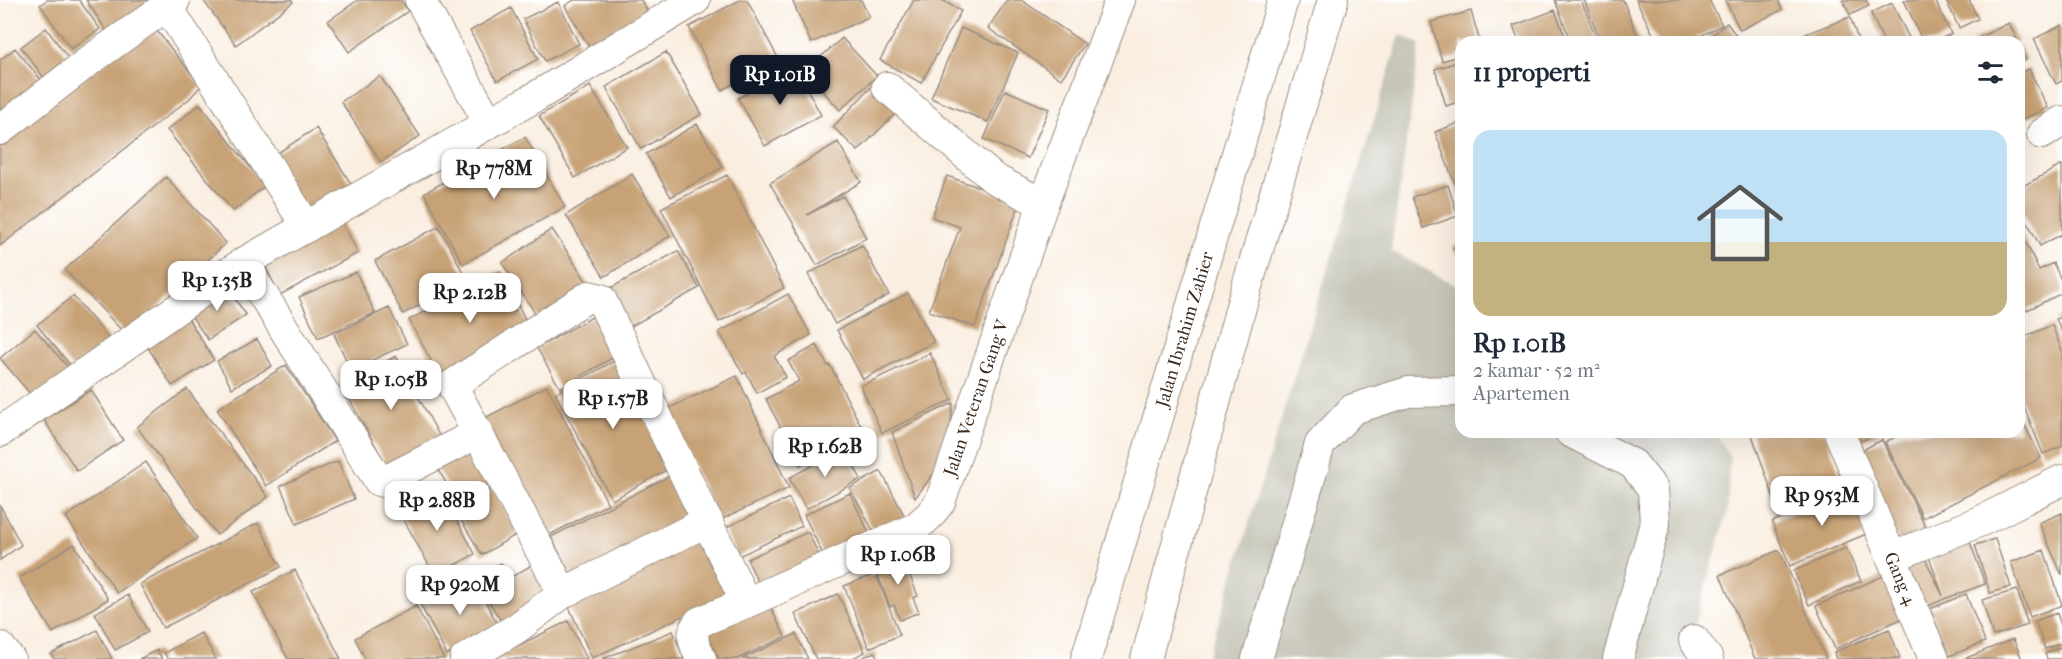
<!DOCTYPE html>
<html lang="id">
<head>
<meta charset="utf-8">
<style>
  :root { --surface:#fff; --page:#f2f2f3; --text:#1f2937; --muted:#747a83; --line:#e0e1e3; --accent:#111827 }
  body { margin:0; font-family:"IM FELL French Canon",serif; background:var(--page); color:var(--text); height:100vh; display:flex; flex-direction:column; font-size:22px; white-space:nowrap }
  * { box-sizing:border-box; margin:0 }
  p { font-size:20px; color:var(--muted) }
  .icon { flex:none; width:33px; height:33px; fill:none; stroke:currentColor; stroke-width:2; stroke-linecap:round; stroke-linejoin:round }
  .map { position:relative; flex:1; overflow:hidden }
  .drawer { position:absolute; left:1455px; top:36px; width:570px; height:402px; display:flex; flex-direction:column; background:var(--surface); border-radius:18px; box-shadow:0 6px 24px #0002 }
  .drawer>* { flex:none }
  .price { position:absolute; translate:-50% -51px; padding:0 14px; border-radius:12px; background:#fff; color:#222; font-size:20px; line-height:39px; filter:drop-shadow(0 2px 3px #0008) }
  .price::after { content:''; position:absolute; left:50%; top:36px; width:18px; height:14px; margin-left:-9px; background:inherit; clip-path:polygon(0 0,100% 0,50% 100%) }
  .price.current { background:var(--accent); color:#fff }
  ul { padding:0; list-style:none }
  li { display:grid; align-content:center; gap:12px; height:318px; padding:0 18px }
  li+li { border-top:2px solid var(--line) }
  li span { display:grid; place-items:center; height:186px; border-radius:18px; color:#555 }
  li>.icon { margin-inline-start:auto }
  span .icon { width:108px; height:108px; fill:#fffc; stroke-width:1 }
  li b { font-size:26px }
  h2 { display:flex; justify-content:space-between; align-items:center; height:72px; padding:0 18px; font-size:26px }
  .map>svg:first-child { display:block }
  .industrial { fill:#c6c5b8 }
  .building { fill:#c7a276 }
  .lines { fill:none; stroke-linecap:round; stroke-linejoin:round }
  .minor-casing { stroke:#9a8c7f; stroke-width:32 }
  .minor { stroke:#fff; stroke-width:30 }
  .labels { text-anchor:middle; stroke-width:5; stroke-linejoin:round; paint-order:stroke }
  .street-label { font-size:18px; fill:#3b2a1e; stroke:#fff }
</style>
</head>
<body>
<div class="map">
<svg width="2062" height="659" viewBox="0 0 2062 659">
  <rect width="100%" height="100%" fill="#fff"/>
  <filter id="ink" filterUnits="userSpaceOnUse"><feTurbulence type="fractalNoise" baseFrequency=".0167" numOctaves="2"/><feDisplacementMap in="SourceGraphic" scale="12" xChannelSelector="R" yChannelSelector="G"/><feConvolveMatrix kernelMatrix="1 2 1 2 8 2 1 2 1" color-interpolation-filters="sRGB"/></filter>
  <filter id="wash" filterUnits="userSpaceOnUse"><feTurbulence type="fractalNoise" baseFrequency=".008" numOctaves="4" result="noise"/><feDisplacementMap in="SourceGraphic" scale="24" xChannelSelector="R" yChannelSelector="G"/><feGaussianBlur stdDeviation="1.35" result="paint"/><feColorMatrix in="noise" values="0 0 0 0 0 0 0 0 0 0 0 0 0 0 0 0 0 1.4 0 .05"/><feComposite in="paint" operator="in"/></filter>
  <g filter="url(#wash)">
    <rect width="100%" height="100%" fill="#f9eee0"/>
    <path class="industrial" d="M1400 35 1420 44 1391 251 1461 288V432H1715L1730 457 1727 513 1685 659H1207Z"/>
    <g id="blocks">
      <path class="building" d="M47 0H79L100 29 71 49 40 5Z
        M86 0H155L112 39Z
        M203 0H292L293 2 236 45Z
        M358 0H401L408 11 349 52 328 21Z
        M574 0H641L650 15 591 50 565 6Z
        M740 0H747L779 60 722 90 689 27Z
        M792 0H861L869 17 811 43Z
        M914 0H942L961 11 921 83 880 60Z
        M1007 0H1021L1085 44 1061 79 988 28Z
        M1555 0H1581L1598 42H1571Z
        M1584 0H1623L1640 42H1601Z
        M1636 0H1709L1722 25 1689 42H1657Z
        M1725 0H1778L1782 10 1740 30Z
        M1843 0H1866L1869 6 1850 15Z
        M1904 0H1935L1951 34 1933 42H1923Z
        M1946 0H1969L1978 19 1959 28Z
        M558 2 579 44 545 61 523 19Z
        M1892 3 1911 42H1884L1871 13Z
        M511 8 538 59 497 81 470 31Z
        M1555 10 1567 42H1519L1513 26Z
        M1471 11 1480 42H1461V55L1442 61 1431 22Z
        M1850 17 1859 42H1806L1803 35Z
        M1727 23 1741 42H1703Z
        M2009 23 2018 42H1970Z
        M2062 25V81L2056 84 2034 39Z
        M153 26 201 86 189 99 0 246V144Z
        M46 28 72 63 47 82 21 47Z
        M961 28 1018 53 988 122 931 98Z
        M842 38 877 76 840 110 805 71Z
        M2019 44 2026 60 2019 63Z
        M15 48 46 86 0 122V60Z
        M666 52 702 114 641 149 606 87Z
        M1461 61V101L1446 106 1435 69Z
        M795 67 821 115 765 146 738 98Z
        M2029 69 2048 108 2019 121V73Z
        M380 76 420 136 381 162 341 102Z
        M876 82 902 107 858 151 833 127Z
        M590 86 627 147 575 178 539 116Z
        M1005 90 1049 109 1028 158 984 139Z
        M200 104 265 186 233 211 167 130Z
        M1461 122V200L1435 132Z
        M697 124 723 167 671 197 646 154Z
        M316 128 353 187 308 213 270 158Z
        M525 137 565 207 463 264 424 193Z
        M838 142 861 182 807 215 843 196 866 238 817 265 770 183Z
        M2062 165V234L2040 246 2019 206V188Z
        M632 174 670 236 604 277 566 215Z
        M727 175 784 288 719 322 661 208Z
        M947 176 1020 202 975 327 929 311 960 227 932 217Z
        M166 177 226 243 127 336 65 270Z
        M1448 185 1458 216 1423 228 1412 197Z
        M340 218 358 253 280 295 262 260Z
        M439 226 467 280 403 314 375 261Z
        M552 229 591 288 541 322 502 263Z
        M2021 232 2039 270 2053 263 2062 282V293L2019 314V233Z
        M1461 242V259L1453 248Z
        M862 245 889 295 835 324 808 274Z
        M678 251 699 288 628 328 607 290Z
        M500 271 530 328 440 377 409 320Z
        M356 272 375 313 318 338 299 297Z
        M225 284 246 315 208 340 187 310Z
        M908 293 934 342 863 379 837 330Z
        M788 294 811 335 774 356 786 377 757 393 746 372 743 374 719 332Z
        M73 296 110 340 74 370 37 325Z
        M389 308 407 344 351 370 334 334Z
        M601 312 623 352 560 388 537 348Z
        M186 315 214 360 172 386 144 341Z
        M2062 317V332L2056 319Z
        M2052 325 2062 351V446L2043 454 2019 394V339Z
        M35 329 72 372 37 402 0 358Z
        M257 339 272 366 232 388 217 361Z
        M817 345 828 366 830 365 864 432 800 465 766 399 799 381 788 361Z
        M930 353 952 400 882 433 861 386Z
        M396 356 440 437 387 466 342 386Z
        M614 361 672 467 612 500 555 393Z
        M286 365 335 441 266 486 217 409Z
        M737 376 789 488 718 521 667 409Z
        M547 386 608 504 544 538 479 421Z
        M187 389 268 497 217 535 137 427Z
        M91 390 123 440 77 471 44 420Z
        M953 403 948 455 915 498 892 432Z
        M2019 414 2041 458 1923 518 1885 442 1905 432H2019Z
        M1751 432H1825L1844 487 1778 510Z
        M1846 432H1883L1851 445Z
        M1882 440 1927 530 1900 544 1854 454Z
        M470 445 492 482 458 503 436 466Z
        M844 448 861 479 806 509 789 478Z
        M338 461 354 499 297 524 280 486Z
        M146 462 197 538 117 593 66 517Z
        M881 471 907 521 877 538 850 488Z
        M677 472 700 517 574 581 551 537Z
        M1853 487 1871 532 1790 566 1772 522Z
        M492 488 519 533 482 555 455 510Z
        M440 489 475 554 435 576 399 511Z
        M850 493 869 533 823 555 804 515Z
        M789 498 802 526 737 557 724 528Z
        M0 505 21 545 0 560Z
        M2062 513V575L2039 523Z
        M258 523 281 567 163 628 140 584Z
        M808 532 822 562 761 589 747 559Z
        M706 534 733 593 592 658 565 598Z
        M1969 539 1985 584 1944 599 1922 609 1900 563 1922 552 1943 596 1928 554Z
        M1995 539 2011 587 1990 593 1975 545Z
        M74 544 108 599 53 633 19 578Z
        M1846 548 1861 581 1809 605 1794 571Z
        M1779 550 1797 589 1826 659H1755L1720 575Z
        M2044 550 2062 605 2030 617 2011 562Z
        M901 554 918 596 913 598 919 612 900 620 894 605 890 607 874 565Z
        M501 563 510 578 535 563 553 591 506 629 475 579Z
        M295 570 341 659H288L253 592Z
        M876 574 900 635 869 648 844 586Z
        M1885 575 1903 618 1835 649 1816 606Z
        M472 576 499 627 447 655 420 604Z
        M2017 590 2028 625 1993 636 1982 600Z
        M838 594 865 652 851 659H816L795 614Z
        M1966 594 1985 642 1949 656 1930 609Z
        M128 595 148 632 115 650 95 613Z
        M768 602 785 637 737 659H719L706 632Z
        M416 606 444 659H365L355 638Z
        M2057 613 2062 628V643L2045 649 2035 621Z
        M568 621 587 659H491Z
        M1889 629 1900 658 1836 659 1834 652Z
        M97 630 112 659H54L51 654Z
        M673 631 684 659H602Z
        M201 633 216 659H168L164 653Z
        M796 634 808 659H742Z
        M2013 639 2022 659H1964Z
        M2062 646V659H2047L2045 654Z
        M157 650 162 659H139Z
        M875 652 878 659H859Z"/>
    </g>
  </g>
  <g filter="url(#ink)">
    <use href="#blocks" fill-opacity="0" stroke="#9a8c7f" stroke-width="1.5"/>
    <g class="lines">
      <g class="minor-casing">
        <g id="minor">
          <path d="M420 0 489 123"/>
          <path d="M167 6 307 227"/>
          <path d="M887 87 993 178 1043 204"/>
          <path d="M0 130 89 61 175 0"/>
          <path d="M2042 134 2062 121"/>
          <path d="M243 263 379 481 383 482 478 433"/>
          <path d="M0 432 243 263 537 96 695 0"/>
          <path d="M1570 432 1633 464 1653 489 1655 523 1618 659"/>
          <path id="s1" d="M1839 432 1934 659"/>
          <path d="M1892 557 1981 521 2062 480"/>
          <path d="M563 593 452 385 589 296 601 299 746 603"/>
          <path d="M1694 640 1708 659"/>
          <path d="M0 647 10 659"/>
          <path d="M465 659 517 628 563 593 708 521"/>
          <path id="s2" d="M701 659C695 645 688 635 699 622L746 603 915 528 929 516 940 502 1043 204 1120 0"/>
          <path id="s3" d="M1086 659 1283 0"/>
          <path d="M1146 659 1242 303 1333 0"/>
          <path d="M1257 659 1320 444 1353 409 1408 392 1461 391"/>
        </g>
      </g>
      <use href="#minor" class="minor"/>
    </g>
  </g>
  <g class="labels">
    <g class="street-label">
      <text dy="6" stroke="none"><textPath href="#s3" startOffset="344">Jalan Ibrahim Zahier</textPath></text>
      <text dy="6" stroke="none"><textPath href="#s2" startOffset="422">Jalan Veteran Gang V</textPath></text>
      <text dy="6" stroke="none"><textPath href="#s1" startOffset="159">Gang 4</textPath></text>
    </g>
  </g>
</svg>
<b class="price current" style="left:780px;top:106px">Rp 1.01B</b>
<b class="price" style="left:494px;top:200px">Rp 778M</b>
<b class="price" style="left:217px;top:312px">Rp 1.35B</b>
<b class="price" style="left:470px;top:324px">Rp 2.12B</b>
<b class="price" style="left:391px;top:411px">Rp 1.05B</b>
<b class="price" style="left:613px;top:430px">Rp 1.57B</b>
<b class="price" style="left:825px;top:478px">Rp 1.62B</b>
<b class="price" style="left:1822px;top:527px">Rp 953M</b>
<b class="price" style="left:437px;top:532px">Rp 2.88B</b>
<b class="price" style="left:898px;top:586px">Rp 1.06B</b>
<b class="price" style="left:460px;top:616px">Rp 920M</b>
<section class="drawer">
<h2>11 properti<svg class="icon" aria-label="filters" viewBox="0 0 24 24"><path d="M4 7h16M4 17h16"/><circle cx="9" cy="7" r="2"/><circle cx="15" cy="17" r="2"/></svg></h2>
<ul>
<li><span style="background:linear-gradient(#bfe0f5 60%,#c2b280 0)"><svg class="icon" aria-label="home" viewBox="0 0 24 24"><path d="M3 11l9-7 9 7M6 9v11h12V9"/></svg></span><div><b>Rp 1.01B</b><p>2 kamar · 52 m²</p><p>Apartemen</p></div></li>
</ul>
</section>
</div>
</body>
</html>
